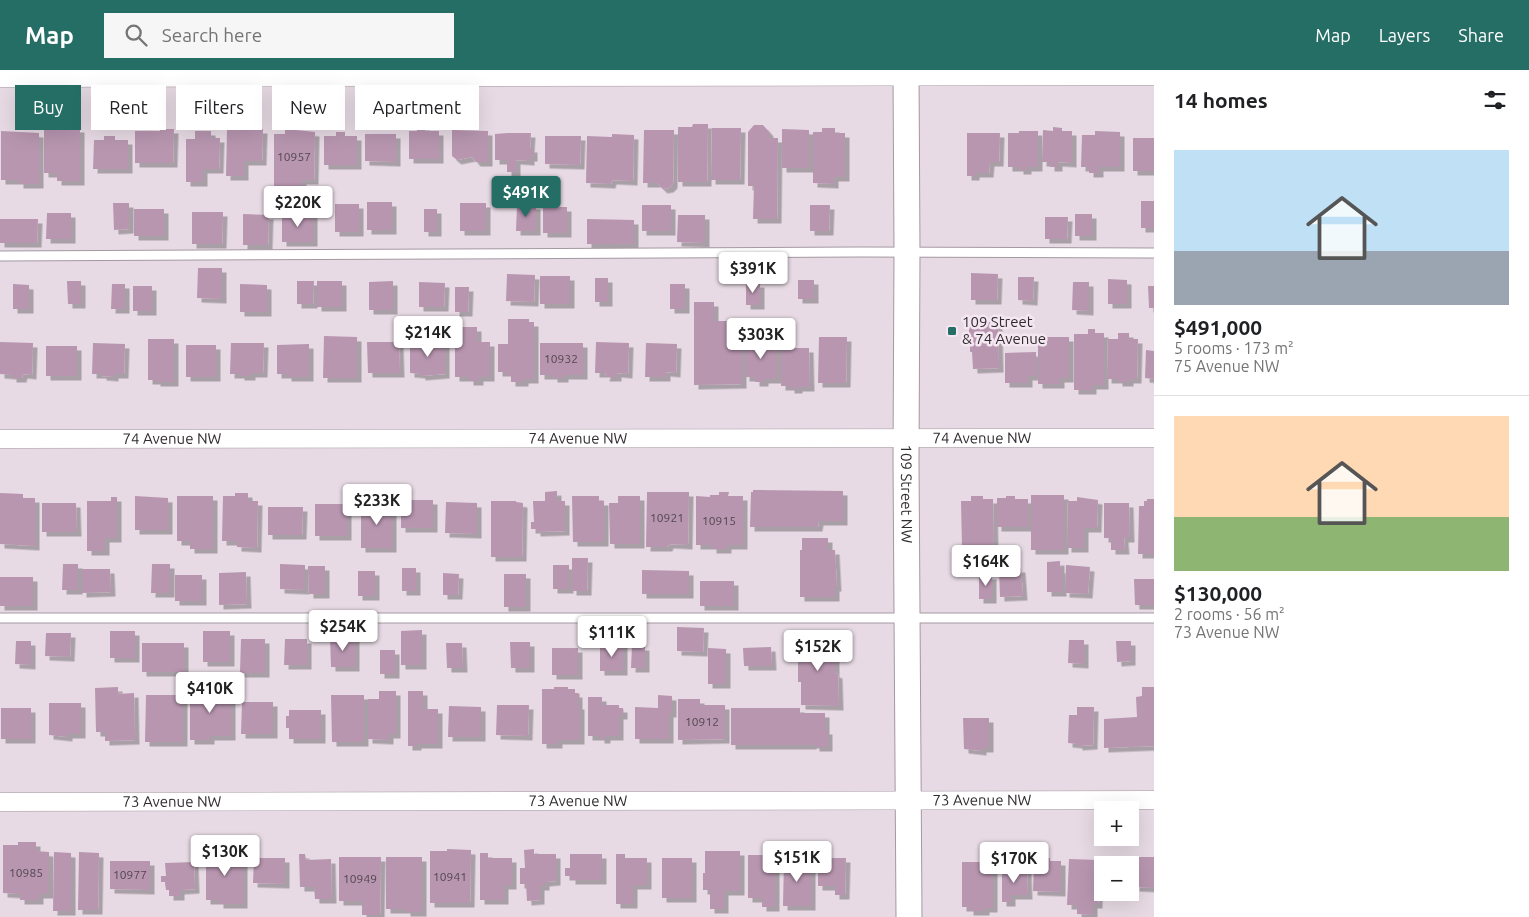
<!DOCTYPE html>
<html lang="en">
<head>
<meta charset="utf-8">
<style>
  :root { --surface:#fff; --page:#f6f6f6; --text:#202124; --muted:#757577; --line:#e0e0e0; --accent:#256e66 }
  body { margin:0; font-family:Ubuntu,sans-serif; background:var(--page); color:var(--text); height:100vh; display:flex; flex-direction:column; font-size:19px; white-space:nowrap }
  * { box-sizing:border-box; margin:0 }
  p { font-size:16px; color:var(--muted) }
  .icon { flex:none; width:28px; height:28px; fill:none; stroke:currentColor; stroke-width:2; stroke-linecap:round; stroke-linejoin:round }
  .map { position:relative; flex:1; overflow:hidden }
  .side { display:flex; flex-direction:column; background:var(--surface); width:375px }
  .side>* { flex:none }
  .guide { position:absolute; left:15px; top:15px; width:475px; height:45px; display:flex; gap:10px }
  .controls { position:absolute; left:1094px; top:731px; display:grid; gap:10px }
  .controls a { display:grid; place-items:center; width:45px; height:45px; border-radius:0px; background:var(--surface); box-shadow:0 5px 20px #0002; font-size:25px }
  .price { position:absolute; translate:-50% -42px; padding:0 11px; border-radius:5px; background:#fff; color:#222; font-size:16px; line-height:32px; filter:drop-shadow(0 1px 2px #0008) }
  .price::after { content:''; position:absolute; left:50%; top:30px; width:15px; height:11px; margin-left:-8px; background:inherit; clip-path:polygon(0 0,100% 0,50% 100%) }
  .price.selected { background:var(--accent); color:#fff }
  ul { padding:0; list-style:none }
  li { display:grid; align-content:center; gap:10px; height:265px; padding:0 20px }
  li+li { border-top:1px solid var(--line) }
  li span { display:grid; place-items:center; height:155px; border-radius:0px; color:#555 }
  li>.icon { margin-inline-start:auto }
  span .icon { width:90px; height:90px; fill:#fffc; stroke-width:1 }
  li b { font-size:21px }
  h2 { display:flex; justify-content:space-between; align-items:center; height:60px; padding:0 20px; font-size:21px }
  .chip { padding:0 18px; border-radius:0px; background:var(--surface); box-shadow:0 5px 20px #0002; font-size:18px; line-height:45px }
  .chip.selected { background:var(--accent); color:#fff }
  header { display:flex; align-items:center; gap:30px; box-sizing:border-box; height:70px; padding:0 25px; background:var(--accent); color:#fff }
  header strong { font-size:24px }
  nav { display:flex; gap:28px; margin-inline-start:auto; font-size:18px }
  .search { width:350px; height:45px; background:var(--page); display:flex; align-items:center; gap:12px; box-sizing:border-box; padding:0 18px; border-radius:0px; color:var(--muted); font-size:19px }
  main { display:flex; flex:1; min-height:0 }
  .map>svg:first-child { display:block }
  .building { fill:#b896b0; filter:url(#shadow) }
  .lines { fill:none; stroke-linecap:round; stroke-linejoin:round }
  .lane-casing { stroke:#a498a1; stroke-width:11 }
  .street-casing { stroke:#a498a1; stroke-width:19 }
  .secondary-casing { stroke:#a498a1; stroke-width:27 }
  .lane { stroke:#fff; stroke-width:9 }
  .street { stroke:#fff; stroke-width:18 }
  .secondary { stroke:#fff; stroke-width:25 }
  .poi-dot { fill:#256e66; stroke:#f4e7f1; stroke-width:2 }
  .labels { text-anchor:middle; stroke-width:5; stroke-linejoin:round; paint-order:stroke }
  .number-label { font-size:12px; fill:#52464f }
  .poi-label { font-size:15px; fill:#302b2f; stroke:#f4e7f1; text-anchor:start }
  .street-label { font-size:15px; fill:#302b2f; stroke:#f4e7f1 }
</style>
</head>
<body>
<header>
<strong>Map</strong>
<div class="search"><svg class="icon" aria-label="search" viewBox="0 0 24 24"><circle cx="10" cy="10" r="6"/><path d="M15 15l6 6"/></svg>Search here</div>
<nav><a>Map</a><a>Layers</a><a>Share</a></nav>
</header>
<main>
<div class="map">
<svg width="1154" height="847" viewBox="0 0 1154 847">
  <defs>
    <filter id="shadow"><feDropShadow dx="4.5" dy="4.5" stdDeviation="0" flood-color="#0004"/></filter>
  </defs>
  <rect width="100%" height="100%" fill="#e7dae4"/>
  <path class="building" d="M693 54H708L707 112H678V57H692Z
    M754 55H763L769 62V68H778L777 149H753L754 116H748V62Z
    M417 56H425V61H439V89H409V61H417Z
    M1053 57 1062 58V61H1072V93L1058 92V97H1050V92H1042L1043 60 1053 61Z
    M44 58H80V111H57V103H44Z
    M712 58H741L740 110H711Z
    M822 58H835V63H845V107H834V114L813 113V62H822Z
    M160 59H174L173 93H135V61H160Z
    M227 59H263L262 91H244V106H226Z
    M285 59 315 62 314 110H302V120H274V64H285Z
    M782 59 809 60V98H782Z
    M452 60 488 61V92H476L472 87 457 90 452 86Z
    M644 60H674L673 114 669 118 663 119 657 113H643Z
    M1 61 39 63V114H19V110H1Z
    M195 61H211V68H220L219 99H203V112H186V69H195Z
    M1019 61H1038V97H1027V100H1019V97H1008V63H1019Z
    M1095 61 1120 62V97H1099V103H1089V97H1081L1082 65H1095Z
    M336 62H345V66H357V95H324V66H336Z
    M508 63H531L530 78H533V87H530V91L516 90V102H507V90H495V64Z
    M967 63H1000L999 92H990L989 103H975V106H967Z
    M365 64H396V92L365 91Z
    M612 64 634 65 633 111 612 110 611 114 586 113 587 66 612 67Z
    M104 66H115V70H128V99H93L94 70H104Z
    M545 66H581L580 95 545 94Z
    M1133 68H1154V101H1133Z
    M1141 131H1154V158H1141Z
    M367 132H392V160H367Z
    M113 133H129V159L114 160Z
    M460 133H486V161H460Z
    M335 134H359V162H335Z
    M517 135H536V161H516Z
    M642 135H671V161H642Z
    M810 135H830L829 161H810Z
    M543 137H567V163H543Z
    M134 139H164V166H134Z
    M424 139H437V162H424Z
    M192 142H223L222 174H192Z
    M47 143H71V169H46Z
    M282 143H313V172H282Z
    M243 144 269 145 268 175H243Z
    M1075 144H1092V166H1075Z
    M678 145H705V173L677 172Z
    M1045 147H1068L1067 169H1045Z
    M0 149H38L37 173H0Z
    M587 149 634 150V174H587Z
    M198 198H222V229L197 228Z
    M971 203 998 204 997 230H971Z
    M507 204 535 205 534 232 506 231Z
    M540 206H570V234H540Z
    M1018 207H1034L1033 231 1018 230Z
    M595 208H608V232H595Z
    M1108 209 1127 210V234H1108Z
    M798 210H814V229H798Z
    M67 211H81V234H68Z
    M297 211H314L313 234H297Z
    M317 211H342V237H317Z
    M393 211V240H369V212Z
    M419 212 445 213 444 237H419Z
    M1073 212H1089V241L1072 240Z
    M746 213H760V235H746Z
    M13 214 29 215V239H13Z
    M112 214H125V239H111Z
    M240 214 267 215V242H240Z
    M670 214H685V239H670Z
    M133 216H152V241H133Z
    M1148 216H1154V238H1149Z
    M455 217H469L468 242H455Z
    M694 232H714V251H742V314L694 315Z
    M508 249H529V252H534V309H524V312H511V306H507V302H498V274H508Z
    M969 252H998L999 298 973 299 972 282H970V272H973V269H969Z
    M460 257H477V272H490V307H479V311H469V307H455V271H460Z
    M1088 259H1095V263H1104V315H1092V320H1074V264H1088Z
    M1118 263H1129V269H1138L1137 309H1129V312H1118V309H1107L1108 269H1118Z
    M324 266 357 267V308H323Z
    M755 266H764V274H777V309H764V312H755V307H745V272H755Z
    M819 267H847L846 313H818Z
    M1038 267H1069V308H1060V314H1038Z
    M148 269H174V312H156V310H148Z
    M0 272 33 273 32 305 23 304 22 308H12V305L0 304Z
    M367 272H399L400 303H368Z
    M410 272H445V304L421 306V304L410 303Z
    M596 272 629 273 628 304 617 303V307H605L606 303H595Z
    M93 273 125 274 124 304H114V307L102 306V304H92Z
    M231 273H264L263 303H251V306H240V304H230Z
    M540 273H583V305H564V308H553V305H540Z
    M646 273 677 274 676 303 666 302V307H645Z
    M309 274V307H287V304H277V275Z
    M186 275H216V307H186Z
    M46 276H77V306H46Z
    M781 278H809L810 317H798V319H790V316H781Z
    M1146 280 1154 281V309L1145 308Z
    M1036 282V306H1028V313H1005V283Z
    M753 420 843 421V451H819L818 457H750L751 422H753Z
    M557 421V431H565V461L536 462V459H531V452H534L533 431H545V422Z
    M647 422H689L688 475 669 474 668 477H646Z
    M719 422H729L728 426H743V475H727V479H712V475H696V426L710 427V425H719Z
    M0 423 23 424V428H35V476L0 474Z
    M235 423H248V431H258L257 478 237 477V471H222L223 426H235Z
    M1031 425H1064V480H1031Z
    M135 426 168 428V460H135Z
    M177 426H213V479H190V471H177Z
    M572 426H599V431H604V472H573Z
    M618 426H640V474H610L609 433H618Z
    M971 426H983V429H993L994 476H981V482H973V477H962L961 431H971Z
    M1006 426H1015V429H1028V457H997V428H1006Z
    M111 427H117V468H105V481H87V431H111Z
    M1077 427 1098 430 1097 458H1084V478H1067L1068 431H1077Z
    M1147 429H1154V484H1138L1139 436H1144V431H1147Z
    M401 430H433V458H401Z
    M491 431H516V432L523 433 522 487H491Z
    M446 432 477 433V464L445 463Z
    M42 433H76L77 462H42Z
    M361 433H392V478H361Z
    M1104 433H1129L1130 468H1124L1125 480H1111V468H1104Z
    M315 434H347V466H315Z
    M268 437H303L302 465H268Z
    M802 468H828V480H835L837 517H835V527H800V480H802Z
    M572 488H588L587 521H572Z
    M1060 491V499H1062V522H1047V492Z
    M63 494H78V520H62Z
    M152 494H170V523H151Z
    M280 494 305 495V520L280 519Z
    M553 495H569V519H553Z
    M1066 495 1090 497 1088 524 1065 523Z
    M308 496H325V524H309Z
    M402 498H416V521H402Z
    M1021 498 1023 526 1000 527 999 499Z
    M82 499H110L111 522 82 523Z
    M642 500 689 501V524H642Z
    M358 501H375V526H358Z
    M246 502 247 534 219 535V503Z
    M443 503 459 504 458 525H443Z
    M504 504H526V537H504Z
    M175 505H202V531H175Z
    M979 505H992V529H979Z
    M0 507H33V536H0Z
    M1134 509H1154V535H1135Z
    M700 511H734V536H700Z
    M677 557 704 558 703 582 677 581Z
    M422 560V595H401V561Z
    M110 561H135V588H110Z
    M203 561H230V592H203Z
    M46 563H71L70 587 45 586Z
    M355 567V597H331L330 568Z
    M241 569H265V603H240Z
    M285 569H307V595H284Z
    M798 569H838V580H835V603L838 604 839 636 801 635V612H798Z
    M1069 570H1084V594L1068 593Z
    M16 571H31V595L15 594Z
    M1116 571H1131V591L1117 592Z
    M510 572H530V598H511Z
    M613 572 623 573V601H600V576H613Z
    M142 573H184V602H142Z
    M446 573H462L463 598H447Z
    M632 576H645V598H631Z
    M771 577 772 596H744L743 578Z
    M552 578H578V605H552Z
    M708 578 726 579V614H708Z
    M380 580H395V604H380Z
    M118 617V624L134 623 135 670 105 671V662H96L95 618Z
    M554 617H568V619H575V623H578V635H580V670H558V674H542V619H554Z
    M1142 617H1154V676L1104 678V649L1137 647 1136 627 1142 626Z
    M190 619H217V623H231V666H210V670H190Z
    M379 621H396V664H389V670L368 669V629H379Z
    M408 621H423V639H438V674H417V676H408Z
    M146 625H183V672H145Z
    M331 625H364V672H332Z
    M658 625 672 626V643H669V669H635V637L658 638Z
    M588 627H602V635H619V638H623V645H619V666H606V669H600V666H588Z
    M678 629H700V635H725V669L678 670Z
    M242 632H273V664H241Z
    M49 633H81V664H68V667L49 665Z
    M497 635H529L528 666 496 665Z
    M449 636 481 637V667H448Z
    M1077 637H1094L1093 675 1078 676V674L1068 673 1069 645H1077Z
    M1 638H31V669H1Z
    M731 638H800V643H825V660H828V677H815V674H812V675H731Z
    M289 640H321V669H289V658H286V646H289Z
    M963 648H989V678H982V681L964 679Z
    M18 772H36V781L49 782V824H39V830H20V824L3 823V775H18Z
    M447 779 471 780 470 833H430V781H447Z
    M534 779V784H556V811L545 812V816H540V830L527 831 526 814H520V798H525L524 780Z
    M243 781V834H219V830H206V782Z
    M705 781H740V821H724V839H710V820H703V803H705Z
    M54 782 71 783V841H53Z
    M79 782 99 783 98 840H78Z
    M480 783H488V788H512V815H504V830H480Z
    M299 784H305L306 790 331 789 332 829H315L314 817H300Z
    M570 784H602V810H571V806H565V798H570Z
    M616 784H625V788H647V815H633V834H616Z
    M748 785H775V837H762V828H748Z
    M795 786H802V792H811V836H783L784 789 795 790Z
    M339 787H381L380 845H362V831H339Z
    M386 787H422V842H406V839H386Z
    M1136 787H1154V818L1135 817Z
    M254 788H285V814L253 813Z
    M662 788H692V828H662Z
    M818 788H846L845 825H835V816H818Z
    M1044 788H1050V791H1061V822L1033 821 1034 791H1044Z
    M1109 788H1126V795H1102V791H1109Z
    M1069 789 1099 790 1098 834H1093V845L1077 844V835H1067Z
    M110 791H150V820L110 819Z
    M194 792 195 819 180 820V826H169V820H166L165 812H161V806H166L165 793Z
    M962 792H993V838H985V841H969V837H962Z
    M1027 799 1028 825H1011V832H1002V800Z"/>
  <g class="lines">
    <g class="lane-casing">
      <path id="lane" d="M0 186 860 182 1154 183
        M0 548H1154"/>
    </g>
    <g class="street-casing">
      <g id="street">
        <path d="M0 8 1154 6"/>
        <path id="s1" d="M0 369 1154 368"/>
        <path id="s2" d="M0 732 1154 730"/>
      </g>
    </g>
    <g class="secondary-casing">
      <g id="secondary">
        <path id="s3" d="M906 0 907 182 906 390 909 847"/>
      </g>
    </g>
    <use href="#lane" class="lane"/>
    <use href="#street" class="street"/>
    <use href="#secondary" class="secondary"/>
  </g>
  <rect class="poi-dot" x="947" y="256" width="10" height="10" rx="2.5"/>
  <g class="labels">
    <g class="number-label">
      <text x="294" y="91">10957</text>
      <text x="561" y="293">10932</text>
      <text x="667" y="452">10921</text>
      <text x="719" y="455">10915</text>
      <text x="702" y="656">10912</text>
      <text x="26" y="807">10985</text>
      <text x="130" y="809">10977</text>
      <text x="450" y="811">10941</text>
      <text x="360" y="813">10949</text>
    </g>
    <g class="poi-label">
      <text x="962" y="257">109 Street<tspan x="962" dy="17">&amp; 74 Avenue</tspan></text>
    </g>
    <g class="street-label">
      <text dy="5" stroke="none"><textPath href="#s1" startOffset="172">74 Avenue NW</textPath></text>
      <text dy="5" stroke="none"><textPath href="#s1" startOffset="578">74 Avenue NW</textPath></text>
      <text dy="5" stroke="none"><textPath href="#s1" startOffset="982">74 Avenue NW</textPath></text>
      <text dy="5" stroke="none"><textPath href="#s3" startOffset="424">109 Street NW</textPath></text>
      <text dy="5" stroke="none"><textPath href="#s2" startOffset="578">73 Avenue NW</textPath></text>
      <text dy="5" stroke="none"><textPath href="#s2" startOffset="982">73 Avenue NW</textPath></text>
      <text dy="5" stroke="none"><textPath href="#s2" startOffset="172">73 Avenue NW</textPath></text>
    </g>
  </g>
</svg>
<div class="controls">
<a>+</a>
<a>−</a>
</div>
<b class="price selected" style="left:526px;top:148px">$491K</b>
<b class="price" style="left:298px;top:158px">$220K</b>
<b class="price" style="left:753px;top:224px">$391K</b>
<b class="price" style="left:428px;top:288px">$214K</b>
<b class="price" style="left:761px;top:290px">$303K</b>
<b class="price" style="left:377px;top:456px">$233K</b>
<b class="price" style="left:986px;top:517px">$164K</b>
<b class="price" style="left:343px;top:582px">$254K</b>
<b class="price" style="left:612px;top:588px">$111K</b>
<b class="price" style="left:818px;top:602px">$152K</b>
<b class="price" style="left:210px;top:644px">$410K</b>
<b class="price" style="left:225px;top:807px">$130K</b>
<b class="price" style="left:797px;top:813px">$151K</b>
<b class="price" style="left:1014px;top:814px">$170K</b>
<div class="guide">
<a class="chip selected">Buy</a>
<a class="chip">Rent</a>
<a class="chip">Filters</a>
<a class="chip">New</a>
<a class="chip">Apartment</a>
</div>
</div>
<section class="side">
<h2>14 homes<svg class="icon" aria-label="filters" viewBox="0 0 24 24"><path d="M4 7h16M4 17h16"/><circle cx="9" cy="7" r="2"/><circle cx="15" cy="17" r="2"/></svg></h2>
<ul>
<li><span style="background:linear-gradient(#bfe0f5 65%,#9aa5b1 0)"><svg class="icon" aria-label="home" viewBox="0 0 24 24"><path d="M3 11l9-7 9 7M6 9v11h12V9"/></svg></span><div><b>$491,000</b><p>5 rooms · 173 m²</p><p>75 Avenue NW</p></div></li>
<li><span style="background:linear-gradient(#ffd9b3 65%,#8fb573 0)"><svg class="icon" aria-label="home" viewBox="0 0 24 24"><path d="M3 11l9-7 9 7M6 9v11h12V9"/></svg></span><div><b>$130,000</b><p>2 rooms · 56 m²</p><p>73 Avenue NW</p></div></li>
</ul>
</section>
</main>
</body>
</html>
